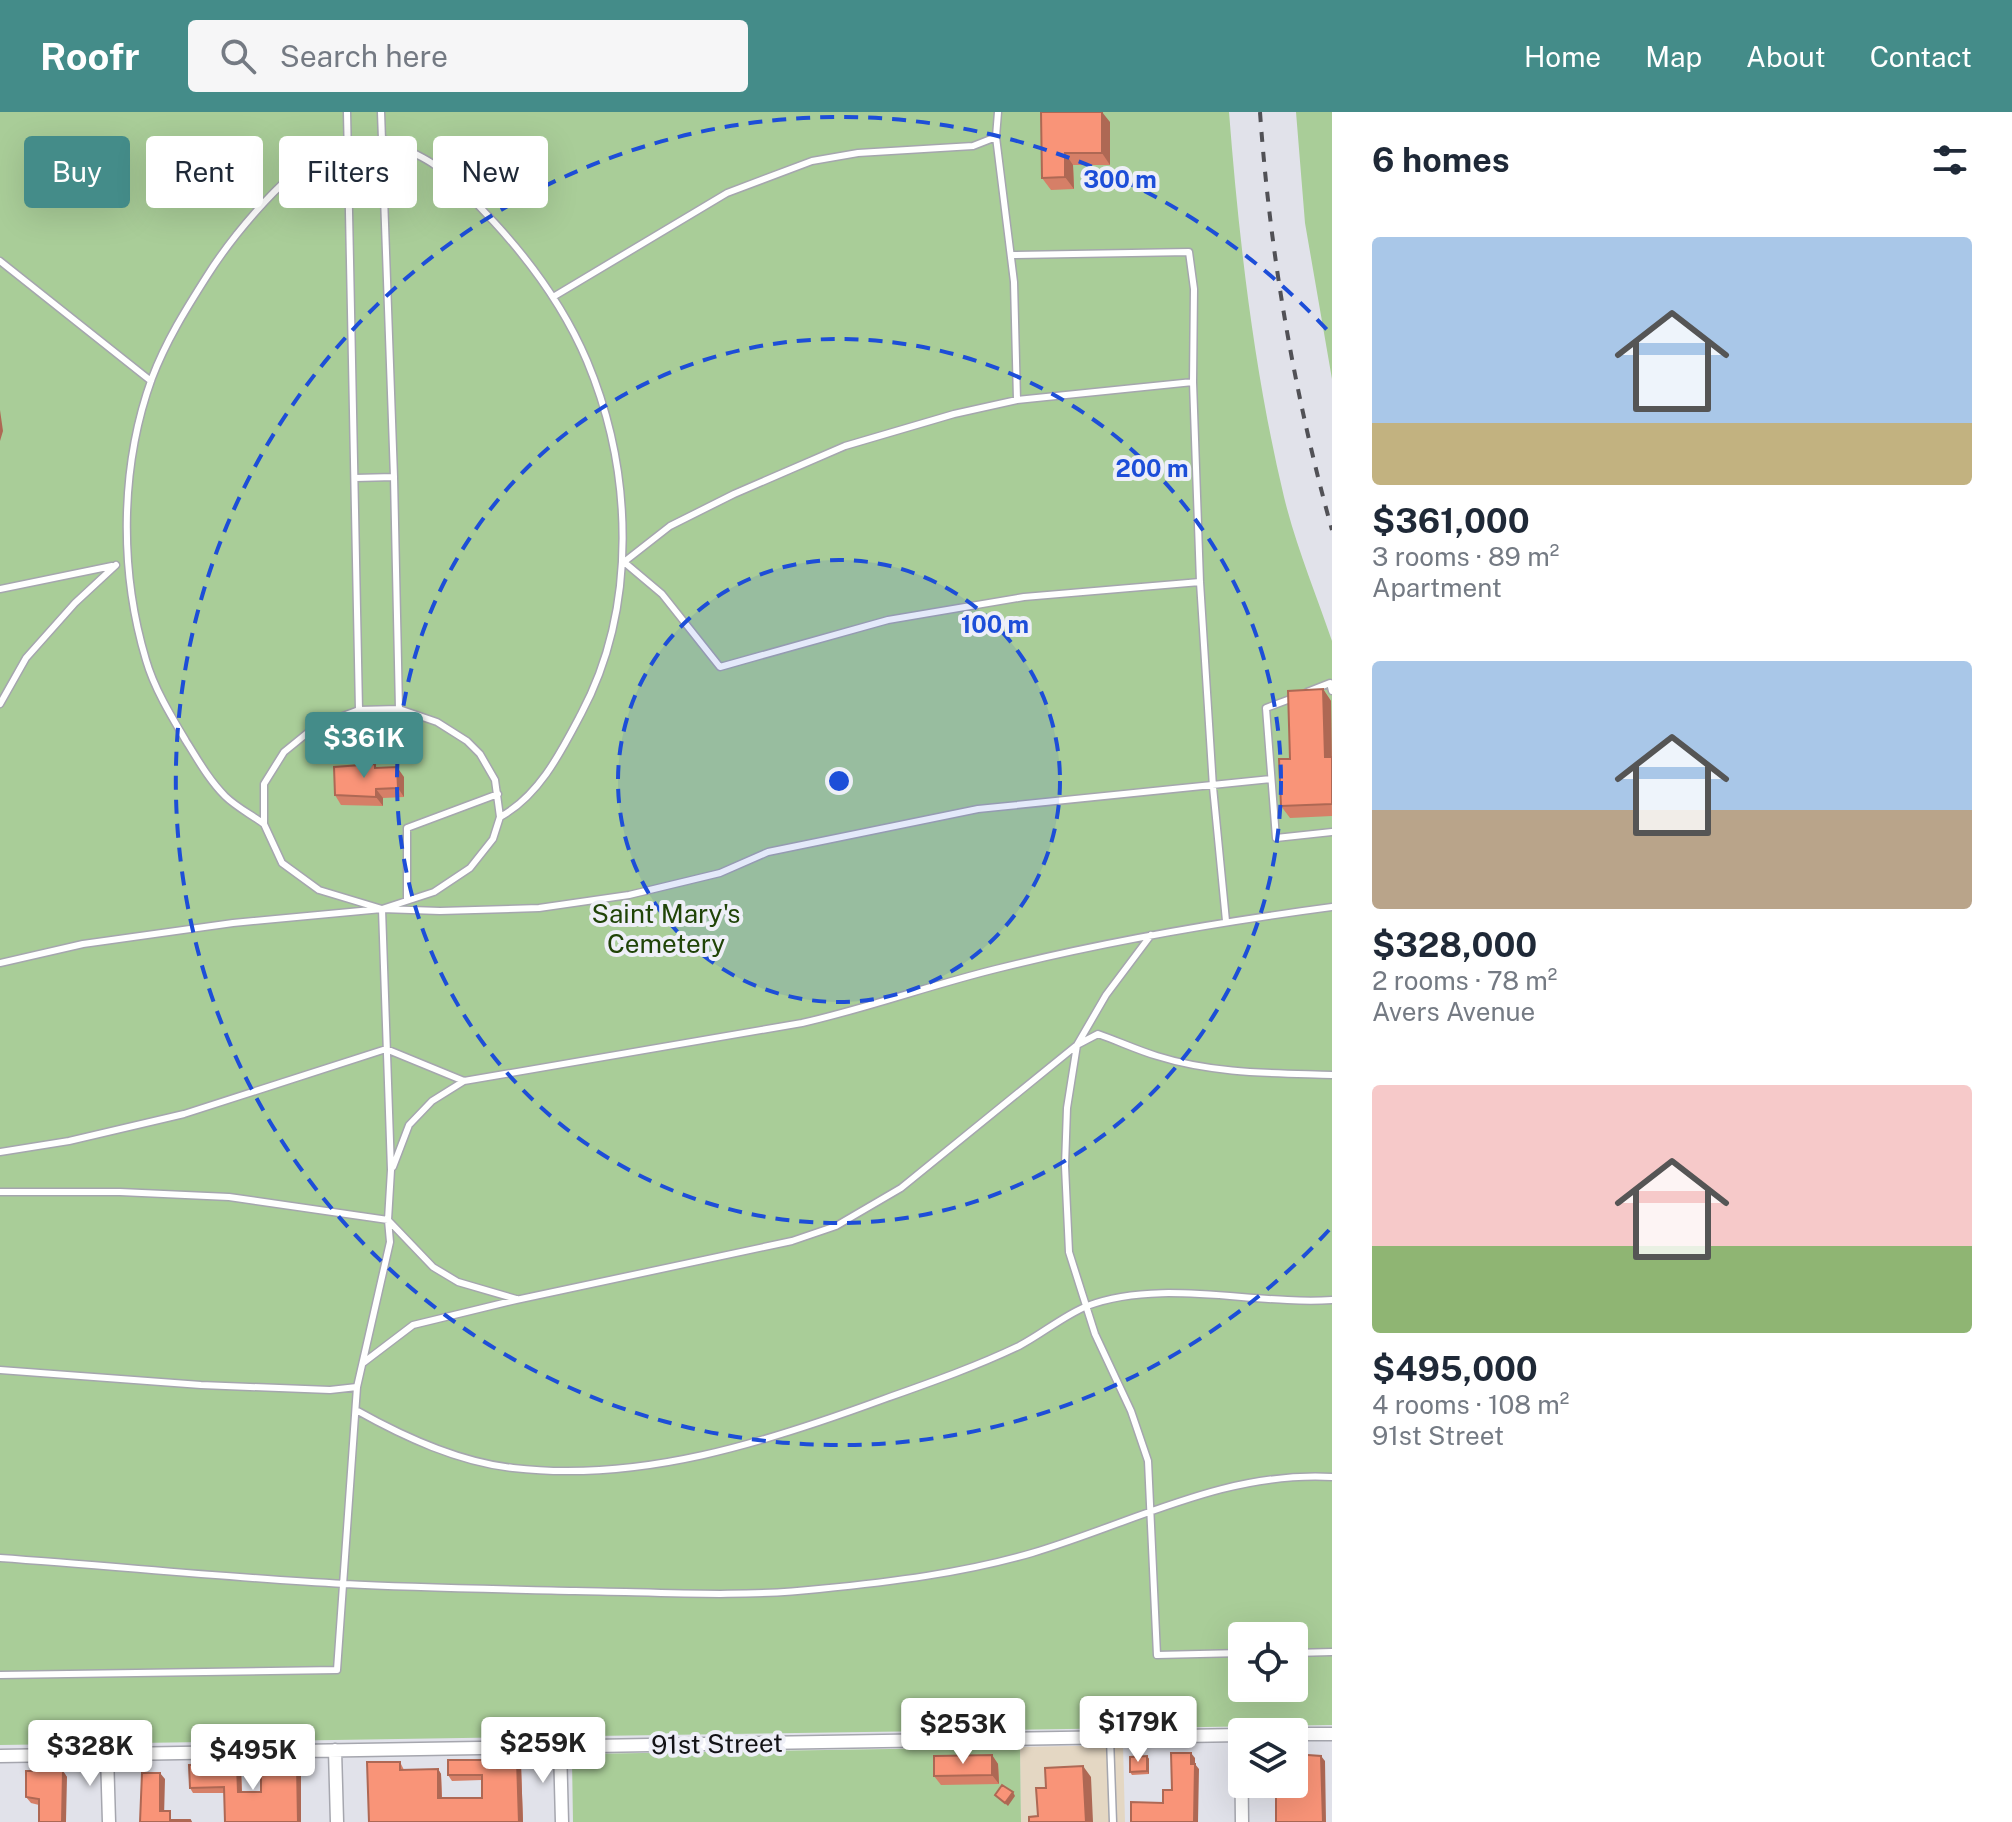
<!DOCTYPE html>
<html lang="en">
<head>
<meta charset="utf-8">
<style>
  :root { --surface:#fff; --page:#f6f6f7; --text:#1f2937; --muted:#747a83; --accent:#448c89 }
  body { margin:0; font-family:"Public Sans",sans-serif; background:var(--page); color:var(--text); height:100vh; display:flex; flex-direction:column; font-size:30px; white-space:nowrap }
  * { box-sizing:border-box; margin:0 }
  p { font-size:26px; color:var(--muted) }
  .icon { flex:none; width:44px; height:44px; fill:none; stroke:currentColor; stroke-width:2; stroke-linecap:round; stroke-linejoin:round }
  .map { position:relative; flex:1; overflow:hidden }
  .side { display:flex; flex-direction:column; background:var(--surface); width:680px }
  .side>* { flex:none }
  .hud { position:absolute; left:24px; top:24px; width:760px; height:72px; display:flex; gap:16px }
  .tools { position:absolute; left:1228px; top:1510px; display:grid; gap:16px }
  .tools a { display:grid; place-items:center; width:80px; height:80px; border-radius:8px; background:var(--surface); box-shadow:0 8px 32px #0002; font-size:40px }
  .price { position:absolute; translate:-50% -68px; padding:0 18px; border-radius:8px; background:#fff; color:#222; font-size:26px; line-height:52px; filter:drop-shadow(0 2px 4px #0008) }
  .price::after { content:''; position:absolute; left:50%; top:48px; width:24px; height:18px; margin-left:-12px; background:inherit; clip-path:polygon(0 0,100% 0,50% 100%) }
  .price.on { background:var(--accent); color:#fff }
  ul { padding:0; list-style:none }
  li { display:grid; align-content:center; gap:16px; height:424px; padding:0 40px }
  li span { display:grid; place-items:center; height:248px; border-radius:8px; color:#555 }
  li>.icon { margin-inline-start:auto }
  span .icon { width:144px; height:144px; fill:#fffc; stroke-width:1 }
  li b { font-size:34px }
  h2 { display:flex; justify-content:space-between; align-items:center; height:96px; padding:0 40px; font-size:34px }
  .chip { padding:0 28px; border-radius:8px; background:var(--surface); box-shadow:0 8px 32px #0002; font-size:28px; line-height:72px }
  .chip.on { background:var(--accent); color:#fff }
  header { display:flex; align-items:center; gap:48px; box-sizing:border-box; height:112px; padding:0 40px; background:var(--accent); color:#fff }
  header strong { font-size:38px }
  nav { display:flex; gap:44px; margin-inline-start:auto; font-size:28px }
  .search { width:560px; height:72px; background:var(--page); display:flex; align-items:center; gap:20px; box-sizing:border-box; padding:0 28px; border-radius:8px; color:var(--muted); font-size:30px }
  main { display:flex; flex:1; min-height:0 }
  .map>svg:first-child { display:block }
  .education { fill:#e4d7c3 }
  .green { fill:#a9cd98; fill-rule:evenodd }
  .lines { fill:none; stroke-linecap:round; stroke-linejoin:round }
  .service-casing { stroke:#a5a6ae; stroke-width:9 }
  .minor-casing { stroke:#a5a6ae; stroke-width:15 }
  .service { stroke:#fff; stroke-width:6 }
  .minor { stroke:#fff; stroke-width:12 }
  .rail { stroke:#515156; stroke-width:4; stroke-dasharray:10 10; stroke-linecap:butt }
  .wall { fill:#d67f67 }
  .shaded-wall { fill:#ae6854 }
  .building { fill:#f99478; stroke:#ae6854; stroke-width:2 }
  .ring { fill:none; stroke:#1d4ed8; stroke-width:4; stroke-dasharray:14 10 }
  .labels { text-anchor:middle; stroke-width:8; stroke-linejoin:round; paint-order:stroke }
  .park-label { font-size:26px; fill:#204407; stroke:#eeeff7 }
  .street-label { font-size:26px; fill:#121215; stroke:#eeeff7 }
  .centre { fill:#1d4ed8; stroke:#eeeff7; stroke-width:4 }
  .ring-label { font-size:24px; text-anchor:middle; font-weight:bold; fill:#1d4ed8; stroke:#eeeff7; stroke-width:8; stroke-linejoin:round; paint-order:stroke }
</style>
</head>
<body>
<header>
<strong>Roofr</strong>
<div class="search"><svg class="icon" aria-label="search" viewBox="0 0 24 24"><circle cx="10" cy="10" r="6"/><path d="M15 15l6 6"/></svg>Search here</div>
<nav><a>Home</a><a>Map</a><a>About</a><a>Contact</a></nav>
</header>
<main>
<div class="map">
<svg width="1332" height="1710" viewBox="0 0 1332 1710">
  <rect width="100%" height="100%" fill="#e1e2ea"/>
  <path class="education" d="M1123 1633 1125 1710H1021L1020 1635Z"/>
  <path class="green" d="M0 0H1229C1239 129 1254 259 1284 385 1296 434 1316 482 1332 529V1613L0 1633ZM1242 1524H1294V1576H1242Z
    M1296 0H1332V267L1305 111Z
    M1020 1635 1021 1710H573L572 1648 577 1643 582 1642Z"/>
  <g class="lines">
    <g class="service-casing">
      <path id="service" d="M347 0 359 598
        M381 0 394 365 399 597
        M996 25 1014 170 1017 288
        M382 26C399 35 420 42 436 54 457 69 475 90 493 109 531 150 565 197 587 249 633 359 638 495 581 602 561 640 539 684 500 705
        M1011 143 1189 140 1194 177 1193 270 1200 470 1213 675 1226 809
        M0 149 151 269
        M553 185 727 81 812 49 858 41 973 34 996 25 998 0
        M1193 270 1017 288 954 302 845 334 734 382 670 414 624 450 662 482 720 555 888 508 1024 485 1200 470
        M355 366 394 365
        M0 477 112 454
        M1307 580 1330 571 1332 579
        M1293 586 1266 596 1276 726 1332 720
        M0 592 26 546 75 491 116 453
        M399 597 437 610 467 629 480 642 495 668 500 705 493 727 470 756 434 780 382 797 319 778 282 751 264 712V672L284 640 316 614 359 598Z
        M264 712C252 703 236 695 225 684 209 668 198 648 186 629 171 604 154 576 146 548 119 458 120 354 152 266 166 229 186 197 207 164 229 129 281 64 318 45 327 41 337 38 347 34
        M407 788V716L498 682
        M1151 823 1106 883 1077 933 1067 996 1065 1054 1069 1140 1095 1222 1131 1299 1148 1349 1157 1543 1242 1541
        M0 851 83 832 233 811 382 797 440 799 539 796 629 783 720 761 768 740 978 697 1271 667
        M0 1040 69 1029 184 1002 386 937 464 969 802 911C868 896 931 873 996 857 1107 829 1219 810 1332 795
        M393 1055 409 1013 432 989 464 969
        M0 1080H120L229 1085 388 1108 433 1155 458 1170 516 1187
        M363 1251 413 1213 516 1188 792 1129 836 1114 901 1076 1077 933 1098 922C1118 929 1137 938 1157 944 1214 962 1274 961 1332 963
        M0 1258 201 1273 330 1278 357 1275
        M356 1298C404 1325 458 1350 513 1356 640 1371 767 1330 884 1287 929 1271 975 1255 1019 1234 1042 1222 1063 1204 1087 1194 1161 1166 1253 1193 1332 1188
        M0 1446C115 1454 230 1466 345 1472 421 1476 498 1477 575 1479 655 1480 739 1486 819 1477 890 1470 964 1461 1032 1441 1133 1411 1224 1359 1332 1365
        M1294 1541 1332 1540
        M0 1563 337 1558 357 1275 390 1130 388 1108 391 1058 382 797
        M1110 1626 1113 1710"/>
    </g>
    <g class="minor-casing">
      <path id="minor" d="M1294 1622H1332
        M1241 1623 1242 1710
        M560 1635 562 1710
        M335 1638 337 1710
        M107 1642 109 1710
        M0 1644 1242 1623"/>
    </g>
    <use href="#service" class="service"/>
    <use href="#minor" class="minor"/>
    <path class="rail" d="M1260 0C1270 142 1294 281 1332 418"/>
  </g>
  <path class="wall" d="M1041 0 1110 10V53H1073L1074 77 1051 78 1042 66Z
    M1323 577 1331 589 1332 704 1290 706 1281 694 1290 647Z
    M378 656 404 665V685L383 686V694L341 693 335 683Z
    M992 1643 998 1652 999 1672 941 1673 934 1664Z
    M1147 1644 1149 1647V1662L1132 1663 1130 1660Z
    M400 1650 404 1658 438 1657 441 1662 442 1686H482V1668L452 1669 448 1663 521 1653 523 1710H369Z
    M297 1651 301 1656V1710H225L224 1681H193L190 1676 237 1652 241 1657 242 1680H261Z
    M63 1659 67 1665 39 1693 31 1691 26 1685Z"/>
  <path class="shaded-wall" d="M1102 0 1110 10V53L1102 41Z
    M1065 41 1073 53 1074 77 1065 65Z
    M0 298 3 319 0 329Z
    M1323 577 1331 589 1332 655 1325 645Z
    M397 655 404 665V685L398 676Z
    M376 677 383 686V694L376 685Z
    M1191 1641 1195 1646V1657L1191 1652Z
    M992 1643 998 1652 999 1672 992 1663Z
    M1147 1644 1149 1647V1662L1147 1659Z
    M1321 1644 1325 1649 1326 1710H1323Z
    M517 1648 521 1653 523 1710H519Z
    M297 1651 301 1656V1710H298Z
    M237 1652 241 1657 242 1686 238 1680Z
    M1195 1652 1199 1657 1198 1710H1194Z
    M1083 1654 1091 1665 1093 1710H1086Z
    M438 1657 441 1662 442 1692 438 1686Z
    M63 1659 67 1665 66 1710H62Z
    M160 1661 165 1667 164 1705 160 1699Z
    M1013 1680 1015 1684 1008 1694 1005 1691Z"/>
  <path class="building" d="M1041 0H1102V41H1065V65L1042 66Z
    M1323 577 1325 645H1332V692L1281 694 1279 647H1290L1288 579Z
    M375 652V656L397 655 398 676 376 677V685L335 683 334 655Z
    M1171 1641H1191V1652H1195L1194 1710H1131V1690L1163 1691V1678H1172Z
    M1294 1642 1321 1644 1323 1710H1276V1672H1294Z
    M992 1643V1663L934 1664V1644Z
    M1147 1644V1659L1130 1660V1645Z
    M448 1648H517L519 1710H369L367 1650H400V1658L438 1657V1686H482V1663H448Z
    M297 1651 298 1710H225L224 1675 190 1676 189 1653 237 1652 238 1680H261V1652Z
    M1083 1654 1086 1710H1029V1705L1038 1704 1036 1676H1046L1045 1656Z
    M26 1659H63L62 1710H39V1687L26 1685Z
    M142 1661H160V1699H170V1708H190L191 1710H140Z
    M1002 1673 1013 1680 1005 1691 995 1683Z"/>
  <circle cx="839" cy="669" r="221" fill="#1d4ed8" fill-opacity=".12"/>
  <g class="ring">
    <circle cx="839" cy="669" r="221"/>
    <circle cx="839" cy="669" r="442"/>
    <path d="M1329 1118A664 664 0 1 1 1329 220"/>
  </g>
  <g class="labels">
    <g class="park-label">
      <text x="666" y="811">Saint Mary's<tspan x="666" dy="30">Cemetery</tspan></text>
    </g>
    <g class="street-label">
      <text transform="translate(717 1632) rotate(-1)" y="9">91st Street</text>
    </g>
  </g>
  <circle cx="839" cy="669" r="12" class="centre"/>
  <g class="ring-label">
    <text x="1120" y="76">300 m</text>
    <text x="1152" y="365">200 m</text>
    <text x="995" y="521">100 m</text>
  </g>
</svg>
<div class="tools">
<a><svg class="icon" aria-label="locate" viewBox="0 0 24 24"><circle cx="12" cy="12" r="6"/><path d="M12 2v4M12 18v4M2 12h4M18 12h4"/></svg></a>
<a><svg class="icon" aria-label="layers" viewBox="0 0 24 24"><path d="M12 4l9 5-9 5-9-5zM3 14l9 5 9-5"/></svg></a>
</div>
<b class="price on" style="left:364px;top:668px">$361K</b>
<b class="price" style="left:1138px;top:1652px">$179K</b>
<b class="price" style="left:963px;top:1654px">$253K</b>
<b class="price" style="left:543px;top:1673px">$259K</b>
<b class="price" style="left:90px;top:1676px">$328K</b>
<b class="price" style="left:253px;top:1680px">$495K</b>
<div class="hud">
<a class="chip on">Buy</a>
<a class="chip">Rent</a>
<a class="chip">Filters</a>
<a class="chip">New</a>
</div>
</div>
<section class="side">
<h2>6 homes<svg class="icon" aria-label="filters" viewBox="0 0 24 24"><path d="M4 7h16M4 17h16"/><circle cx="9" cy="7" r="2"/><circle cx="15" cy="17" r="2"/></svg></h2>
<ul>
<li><span style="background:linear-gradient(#a9c7e8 75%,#c2b280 0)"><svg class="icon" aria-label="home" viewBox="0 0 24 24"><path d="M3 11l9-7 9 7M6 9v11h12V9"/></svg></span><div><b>$361,000</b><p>3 rooms · 89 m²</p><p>Apartment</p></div></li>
<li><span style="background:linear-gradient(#a9c7e8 60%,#b9a48a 0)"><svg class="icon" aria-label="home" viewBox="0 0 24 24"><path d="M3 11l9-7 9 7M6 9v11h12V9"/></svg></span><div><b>$328,000</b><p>2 rooms · 78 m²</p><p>Avers Avenue</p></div></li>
<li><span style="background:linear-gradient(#f6c9c9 65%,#8fb573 0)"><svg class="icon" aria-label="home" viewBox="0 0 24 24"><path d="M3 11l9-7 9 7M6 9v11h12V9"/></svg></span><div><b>$495,000</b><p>4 rooms · 108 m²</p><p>91st Street</p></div></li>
</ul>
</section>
</main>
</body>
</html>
